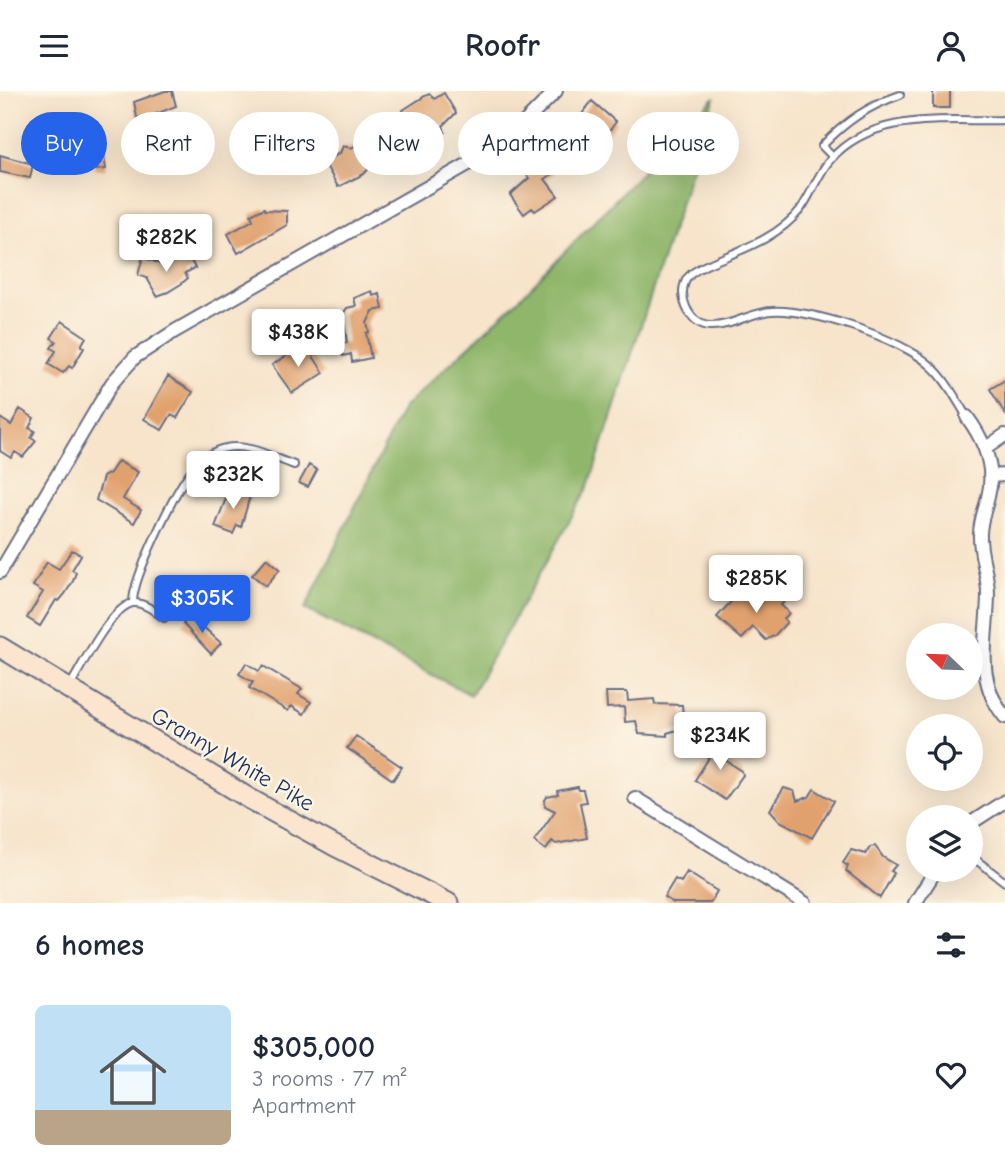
<!DOCTYPE html>
<html lang="en">
<head>
<meta charset="utf-8">
<style>
  :root { --surface:#fff; --page:#f2f2f3; --text:#1f2937; --muted:#747a83; --accent:#2563eb }
  body { margin:0; font-family:"Comic Neue",sans-serif; background:var(--page); color:var(--text); height:100vh; display:flex; flex-direction:column; font-size:26px; white-space:nowrap }
  * { box-sizing:border-box; margin:0 }
  p { font-size:23px; color:var(--muted) }
  .icon { flex:none; width:38px; height:38px; fill:none; stroke:currentColor; stroke-width:2; stroke-linecap:round; stroke-linejoin:round }
  .map { position:relative; height:812px; overflow:hidden }
  .sheet { display:flex; flex-direction:column; background:var(--surface); flex:1 }
  .sheet>* { flex:none }
  .banner { position:absolute; left:21px; top:21px; width:964px; height:63px; display:flex; gap:14px }
  .needle { width:46px; rotate:293deg }
  .buttons { position:absolute; left:906px; top:532px; display:grid; gap:14px }
  .buttons a { display:grid; place-items:center; width:77px; height:77px; border-radius:50%; background:var(--surface); box-shadow:0 7px 28px #0002; font-size:35px }
  .price { position:absolute; translate:-50% -60px; padding:0 16px; border-radius:7px; background:#fff; color:#222; font-size:23px; line-height:46px; filter:drop-shadow(0 2px 4px #0008) }
  .price::after { content:''; position:absolute; left:50%; top:42px; width:21px; height:16px; margin-left:-10px; background:inherit; clip-path:polygon(0 0,100% 0,50% 100%) }
  .price.on { background:var(--accent); color:#fff }
  ul { padding:0; list-style:none }
  li { display:flex; align-items:center; gap:21px; height:175px; padding:0 35px }
  li span { display:grid; place-items:center; flex:none; width:196px; height:140px; border-radius:10px; color:#555 }
  li>.icon { margin-inline-start:auto }
  span .icon { width:84px; height:84px; fill:#fffc; stroke-width:1 }
  li b { font-size:30px }
  h2 { display:flex; justify-content:space-between; align-items:center; height:84px; padding:0 35px; font-size:30px }
  .pill { padding:0 24px; border-radius:32px; background:var(--surface); box-shadow:0 7px 28px #0002; font-size:24px; line-height:63px }
  .pill.on { background:var(--accent); color:#fff }
  header { display:flex; justify-content:space-between; align-items:center; height:91px; padding:0 35px; background:var(--surface); font-size:32px; font-weight:800 }
  .map>svg:first-child { display:block }
  .forest { fill:#8fb66b; stroke:#557264; stroke-width:2 }
  .building { fill:#e1a16e }
  .lines { fill:none; stroke-linecap:round; stroke-linejoin:round }
  .lane-casing { stroke:#686e84; stroke-width:10 }
  .street-casing { stroke:#686e84; stroke-width:16 }
  .secondary-casing { stroke:#686e84; stroke-width:23 }
  .lane { stroke:#fff; stroke-width:6 }
  .street { stroke:#fff; stroke-width:12 }
  .secondary { stroke:#fbe5cf; stroke-width:19 }
  .labels { text-anchor:middle; stroke-width:5; stroke-linejoin:round; paint-order:stroke }
  .street-label { font-size:23px; fill:#1b2f5e; stroke:#fcf5e5 }
</style>
</head>
<body>
<header><svg class="icon" aria-label="menu" viewBox="0 0 24 24"><path d="M4 6h16M4 12h16M4 18h16"/></svg>Roofr<svg class="icon" aria-label="person" viewBox="0 0 24 24"><circle cx="12" cy="8" r="4"/><path d="M4 21q1-7 8-7t8 7"/></svg></header>
<div class="map">
<svg width="1005" height="812" viewBox="0 0 1005 812">
  <rect width="100%" height="100%" fill="#fcf5e5"/>
  <filter id="ink" filterUnits="userSpaceOnUse"><feTurbulence type="fractalNoise" baseFrequency=".0143" numOctaves="2"/><feDisplacementMap in="SourceGraphic" scale="14" xChannelSelector="R" yChannelSelector="G"/><feConvolveMatrix kernelMatrix="1 2 1 2 8 2 1 2 1" color-interpolation-filters="sRGB"/></filter>
  <filter id="wash" filterUnits="userSpaceOnUse"><feTurbulence type="fractalNoise" baseFrequency=".00686" numOctaves="4" result="noise"/><feDisplacementMap in="SourceGraphic" scale="28" xChannelSelector="R" yChannelSelector="G"/><feGaussianBlur stdDeviation="1.57" result="paint"/><feColorMatrix in="noise" values="0 0 0 0 0 0 0 0 0 0 0 0 0 0 0 0 0 1.4 0 .05"/><feComposite in="paint" operator="in"/></filter>
  <g filter="url(#wash)">
    <rect width="100%" height="100%" fill="#f7e4cb"/>
    <path class="forest" d="M715 6 589 395 471 604 305 518 403 317 519 208Z"/>
    <g id="blocks">
      <path class="building" d="M165 0H172L176 15 151 25 137 27 134 11Z
        M933 0H950V17H933Z
        M444 2 456 22 443 35 445 41 420 53 403 19 425 5 430 3 434 8Z
        M592 10 616 31 600 52 607 58 600 67 569 40Z
        M85 42 86 45 101 43 106 78 95 79 94 74 69 75 67 63 55 65 53 51 65 50V45Z
        M357 54 359 58 363 56 372 74 364 83 338 96 324 71 340 62 343 55 351 57Z
        M0 64 33 73 30 87 0 81Z
        M541 65 554 82 545 88 558 105 535 120 532 117 524 123 510 104 529 87 523 79 526 75Z
        M264 117 265 119 287 120V134L238 162 228 143 253 129 251 124Z
        M188 164 195 177 185 182 188 187 181 193 168 201 157 205 147 187 138 184 143 166 165 175Z
        M372 200 373 205 380 203 383 218 373 220 367 232 369 241 366 242 371 267 352 271 351 263 343 265 340 253 347 252 343 223 347 217 356 215 354 207Z
        M62 230 86 246 81 255 84 257 72 277 69 275 63 282 48 273 56 260 51 257 56 250 51 247Z
        M305 253 324 282 292 302 272 274Z
        M168 285 193 301 177 327 171 324 162 339 144 328Z
        M1005 289V323L990 298Z
        M20 318 34 327 29 337 35 340 31 347 36 350 23 366 15 361 11 367 0 360V327L11 334Z
        M118 370 138 381 123 408 141 419 134 432 96 409 103 386 110 382Z
        M309 374 317 379 308 396 299 392Z
        M230 397 250 405 241 436 237 434 233 443 215 436Z
        M72 459 81 464 72 479 76 481 73 490 65 503 59 510 56 509 40 535 27 527 43 501 33 495 47 471 59 478Z
        M267 467 280 478 266 495 252 484Z
        M766 499 770 502 773 499 785 510 781 514 789 522 784 528 787 531 775 544 766 549 753 536 742 548 717 526 737 504 742 503 753 513Z
        M190 524 221 552 211 563 183 533Z
        M246 572 259 580 263 575 302 598 298 603 311 611 304 623 291 615 288 620 249 597 253 591 239 583Z
        M606 601H627L628 610 654 608 655 613 682 614 683 624 690 623V635L667 642V645L639 643 636 630 625 631 624 616 607 617Z
        M356 645 402 676 393 689 347 657Z
        M720 649 732 657 725 669 742 680 743 684 725 709 695 689Z
        M578 696 579 699H583L586 711 580 712 587 747 556 753 552 750 546 759 534 750 555 720 545 715V709L547 706 558 704 557 700Z
        M784 697 794 700 797 710 809 706 814 698 834 710 812 747 780 730 770 719Z
        M875 755 883 766 896 774 891 780 894 782 880 807 846 780 848 775 843 772 851 759 866 763 870 756Z
        M687 781 717 800 710 812H674L664 806 675 788 681 791Z"/>
    </g>
  </g>
  <g filter="url(#ink)">
    <use href="#blocks" fill-opacity="0" stroke="#686e84" stroke-width="2"/>
    <g class="lines">
      <g class="lane-casing">
        <path id="lane" d="M833 66 822 55C846 30 868 15 900 4
          M967 326C956 308 946 288 930 274 902 248 810 217 772 220 751 221 731 236 710 235 689 234 675 203 688 186 696 177 709 173 720 168 749 156 780 144 800 119 812 103 817 84 830 69 873 19 947 31 1005 29
          M133 512C132 488 175 400 191 380 200 370 213 359 226 357 248 352 274 367 294 374
          M69 596C80 579 113 511 135 512 145 512 157 522 164 527
          M971 765 1005 791"/>
      </g>
      <g class="street-casing">
        <path id="street" d="M967 326C984 349 996 376 988 406 985 419 980 430 980 443 979 463 988 482 988 502 988 548 973 587 1005 626
          M986 357 1005 344
          M990 385 1005 384
          M0 481 112 292 135 266 175 240 484 64 519 37 556 0
          M635 707 805 812
          M971 732 1005 710
          M915 812 936 779"/>
      </g>
      <g class="secondary-casing">
        <path id="secondary" d="M0 556 250 708 335 755 448 812"/>
      </g>
      <use href="#lane" class="lane"/>
      <use href="#street" class="street"/>
      <use href="#secondary" class="secondary"/>
    </g>
  </g>
  <g class="labels">
    <g class="street-label">
      <text transform="translate(233 668) rotate(30)" y="8">Granny White Pike</text>
    </g>
  </g>
</svg>
<div class="buttons">
<a><svg class="needle" viewBox="-14 -14 28 28"><path d="M0-13l5 13h-10z" fill="#e53935"/><path d="M0 13l5-13h-10z" fill="#747a83"/></svg></a>
<a><svg class="icon" aria-label="locate" viewBox="0 0 24 24"><circle cx="12" cy="12" r="6"/><path d="M12 2v4M12 18v4M2 12h4M18 12h4"/></svg></a>
<a><svg class="icon" aria-label="layers" viewBox="0 0 24 24"><path d="M12 4l9 5-9 5-9-5zM3 14l9 5 9-5"/></svg></a>
</div>
<b class="price" style="left:166px;top:183px">$282K</b>
<b class="price" style="left:298px;top:278px">$438K</b>
<b class="price" style="left:233px;top:420px">$232K</b>
<b class="price" style="left:756px;top:524px">$285K</b>
<b class="price on" style="left:202px;top:544px">$305K</b>
<b class="price" style="left:720px;top:681px">$234K</b>
<div class="banner">
<a class="pill on">Buy</a>
<a class="pill">Rent</a>
<a class="pill">Filters</a>
<a class="pill">New</a>
<a class="pill">Apartment</a>
<a class="pill">House</a>
</div>
</div>
<section class="sheet">
<h2>6 homes<svg class="icon" aria-label="filters" viewBox="0 0 24 24"><path d="M4 7h16M4 17h16"/><circle cx="9" cy="7" r="2"/><circle cx="15" cy="17" r="2"/></svg></h2>
<ul>
<li><span style="background:linear-gradient(#bfe0f5 75%,#b9a48a 0)"><svg class="icon" aria-label="home" viewBox="0 0 24 24"><path d="M3 11l9-7 9 7M6 9v11h12V9"/></svg></span><div><b>$305,000</b><p>3 rooms · 77 m²</p><p>Apartment</p></div><svg class="icon" aria-label="heart" viewBox="0 0 24 24"><path d="M12 20l-8-8c-3-5 5-10 8-4 3-6 11-1 8 4z"/></svg></li>
</ul>
</section>
</body>
</html>
